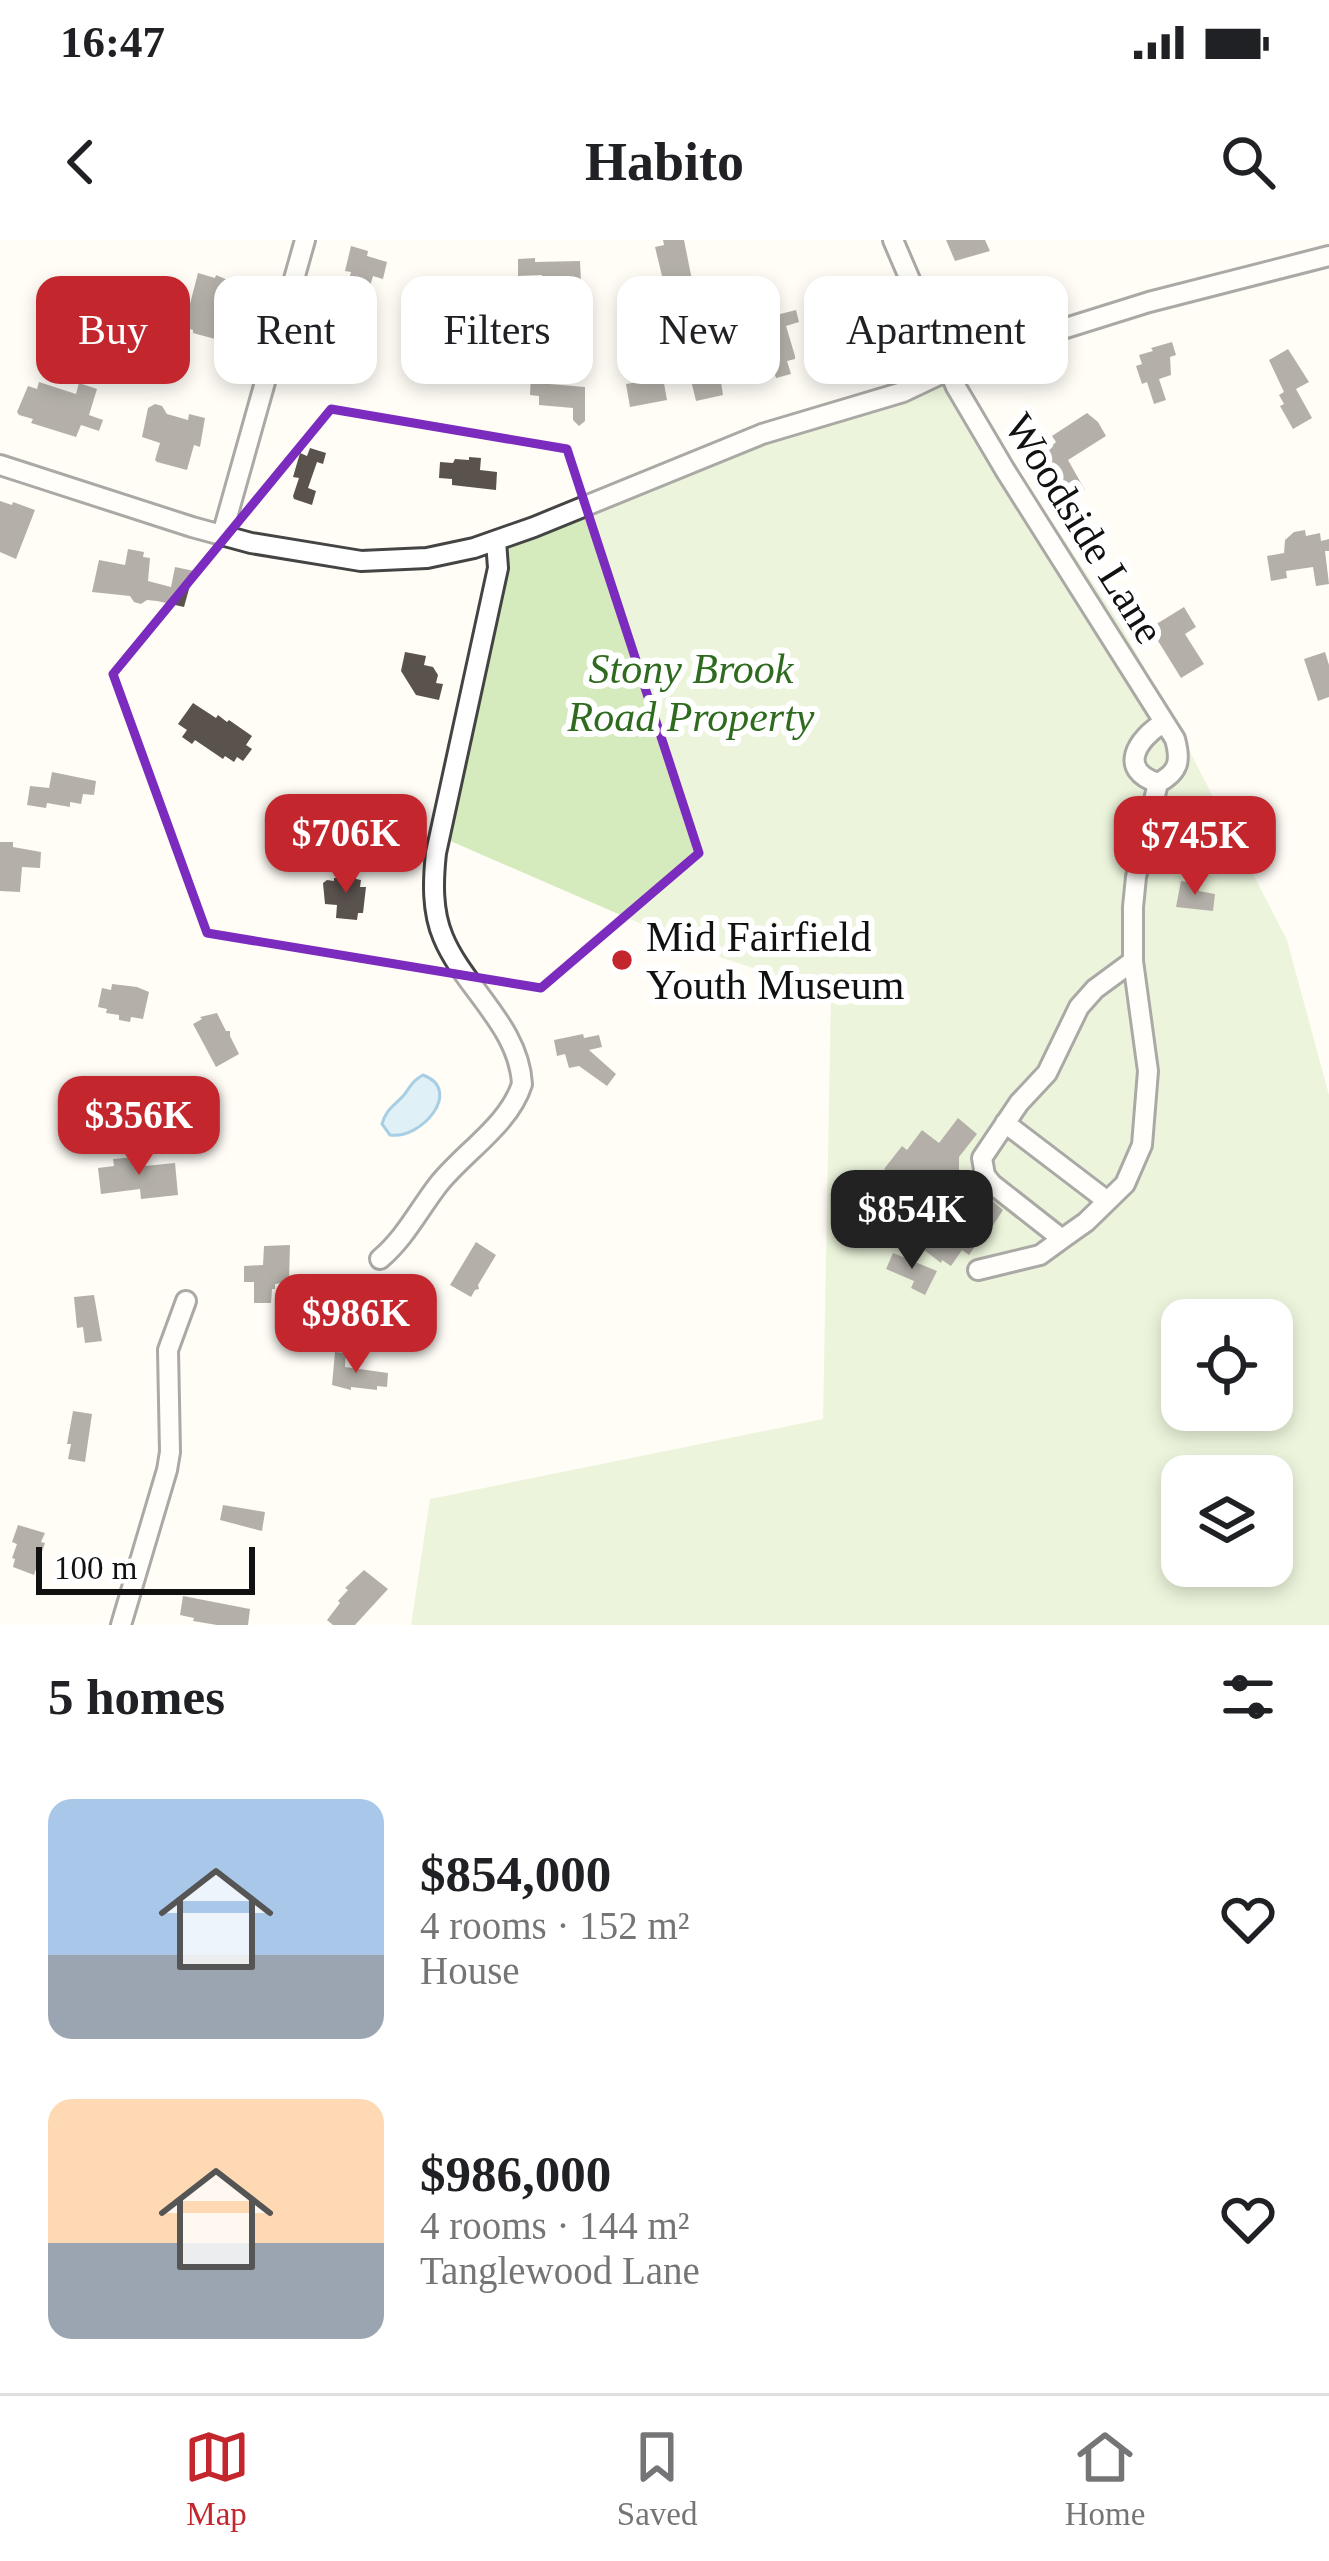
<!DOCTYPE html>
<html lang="en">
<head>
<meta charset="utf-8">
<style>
  :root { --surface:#fff; --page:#f2f2f2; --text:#202124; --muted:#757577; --line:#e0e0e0; --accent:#c4262e }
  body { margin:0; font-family:"Times New Roman",serif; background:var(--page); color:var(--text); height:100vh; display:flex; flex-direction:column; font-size:45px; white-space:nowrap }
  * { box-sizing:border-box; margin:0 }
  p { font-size:39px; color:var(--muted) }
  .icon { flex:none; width:66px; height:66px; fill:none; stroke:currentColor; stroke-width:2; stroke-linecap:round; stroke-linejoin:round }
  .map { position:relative; height:1385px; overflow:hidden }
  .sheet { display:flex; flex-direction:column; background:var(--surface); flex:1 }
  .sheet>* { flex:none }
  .banner { position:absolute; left:36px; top:36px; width:1257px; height:108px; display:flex; gap:24px }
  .fabs { position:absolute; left:1161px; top:1059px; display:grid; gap:24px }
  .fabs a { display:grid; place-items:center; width:132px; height:132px; border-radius:24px; background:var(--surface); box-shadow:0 6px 18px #0003; font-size:60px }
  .scale { position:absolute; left:36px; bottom:30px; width:219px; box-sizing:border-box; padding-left:12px; border:6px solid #111; border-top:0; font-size:33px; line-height:42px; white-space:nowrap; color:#111; -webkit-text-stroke:9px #fff; paint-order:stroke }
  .price { position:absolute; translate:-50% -102px; padding:0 27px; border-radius:24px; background:var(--accent); color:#fff; font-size:39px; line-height:78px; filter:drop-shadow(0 3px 6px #0008) }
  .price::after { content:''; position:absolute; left:50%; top:72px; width:36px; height:27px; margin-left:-18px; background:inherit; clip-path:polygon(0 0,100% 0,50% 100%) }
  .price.active { background:#222; color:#fff }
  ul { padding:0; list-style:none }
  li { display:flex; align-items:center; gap:36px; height:300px; padding:0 48px }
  li span { display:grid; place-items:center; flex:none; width:336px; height:240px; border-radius:24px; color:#555 }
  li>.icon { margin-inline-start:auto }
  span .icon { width:144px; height:144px; fill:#fffc; stroke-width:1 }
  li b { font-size:51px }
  h2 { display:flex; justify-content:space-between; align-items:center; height:144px; padding:0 48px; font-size:51px }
  .chip { padding:0 42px; border-radius:24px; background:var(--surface); box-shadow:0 6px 18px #0003; font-size:42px; line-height:108px }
  .chip.active { background:var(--accent); color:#fff }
  .status { display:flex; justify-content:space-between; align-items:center; height:84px; padding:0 60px; background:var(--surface); direction:ltr }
  .status svg { height:33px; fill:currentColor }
  header { display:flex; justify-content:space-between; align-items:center; height:156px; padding:0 48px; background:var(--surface); font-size:54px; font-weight:800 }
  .menu { display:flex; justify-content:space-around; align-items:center; height:168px; border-top:3px solid var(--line); background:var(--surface); font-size:33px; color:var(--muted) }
  .menu a { display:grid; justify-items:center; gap:6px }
  .menu .active { color:var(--accent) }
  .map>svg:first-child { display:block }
  .green { fill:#d5ebbd; fill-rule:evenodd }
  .water { fill:#b9e0f7; stroke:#3f96cf; stroke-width:3 }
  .building { fill:#5a524d }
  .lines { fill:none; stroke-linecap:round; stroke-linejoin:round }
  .minor-casing { stroke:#444; stroke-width:24 }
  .minor { stroke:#fff; stroke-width:18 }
  .marked { fill:none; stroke:#7b2cbf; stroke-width:9; stroke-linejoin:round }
  .poi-dot { fill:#c4262e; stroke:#fff; stroke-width:4.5 }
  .labels { text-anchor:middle; stroke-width:12; stroke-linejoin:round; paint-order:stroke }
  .street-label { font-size:42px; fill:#111; stroke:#fff }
  .park-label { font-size:42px; font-style:italic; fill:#2f6b1f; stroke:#fff }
  .poi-label { font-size:42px; fill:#111; stroke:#fff; text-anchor:start }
</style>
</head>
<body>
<div class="status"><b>16:47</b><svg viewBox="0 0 49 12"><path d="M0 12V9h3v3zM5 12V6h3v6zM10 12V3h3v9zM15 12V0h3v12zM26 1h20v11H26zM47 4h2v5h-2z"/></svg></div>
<header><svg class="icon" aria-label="back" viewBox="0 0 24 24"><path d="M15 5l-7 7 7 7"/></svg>Habito<svg class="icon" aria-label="search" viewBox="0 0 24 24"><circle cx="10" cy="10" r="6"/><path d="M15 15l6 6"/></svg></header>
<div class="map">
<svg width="1329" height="1385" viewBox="0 0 1329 1385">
  <rect width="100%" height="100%" fill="#fffdf5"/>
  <path class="green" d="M950 130 1121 385 1188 508 1287 700 1329 855V1385H411L430 1259 823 1179 831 754 708 713 439 596 502 301ZM1182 1080H1272V1170H1182ZM1182 1236H1272V1326H1182Z"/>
  <path class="water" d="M423 835C464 850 421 900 390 895L382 884C386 869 394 866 404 855 411 846 412 841 423 835Z"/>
  <path class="building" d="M663 0H684L695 55 658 63 653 42 663 40 655 7 664 5Z
    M946 0H985L990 11 955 21Z
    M351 6 368 11 367 16 387 22 383 39 373 36 369 50 365 49 364 52 347 47 351 32 345 31Z
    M535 18V22L580 21 581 42 578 43V52H560V43H542V35L518 36V19Z
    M198 33 215 38 216 35 230 41 215 99 193 93V90L184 87Z
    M796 70 799 82 786 86 795 116V119L787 121 791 134 776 138 772 124 778 123 765 78Z
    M328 90 357 97 346 144 315 133Z
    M1172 102 1176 115 1170 117 1171 135 1159 139 1166 160 1154 164 1147 142 1142 144 1136 126 1142 124 1139 115 1153 111 1151 108Z
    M1288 109 1309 142 1296 149 1312 178 1293 189 1280 166 1284 164 1279 155 1284 152 1269 120Z
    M721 114 724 124 739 122 742 136 721 142 723 155 696 161 690 136 709 132 706 117Z
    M531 134 550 135 549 144 585 147V181L579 186 573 180V168L539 165V156L530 155Z
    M663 138 667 160 630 167 626 144Z
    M39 142 76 154 79 143 97 149 89 175 103 180 99 191 81 185 76 197 31 183 33 179 19 175 17 172 28 146 37 149Z
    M155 164 162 166 167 174 188 180 189 174 205 178 200 207 194 205 187 230 157 222 155 220 160 203 142 197 148 168Z
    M1087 173 1098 182 1106 196 1068 220 1085 250 1068 260 1054 238 1046 211 1056 202 1052 196Z
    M310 208 326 213 323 224 317 222 308 248 316 251 312 265 294 259 293 256 299 238 293 237 300 213 307 216Z
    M469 217 481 218 480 230 497 232 496 250 452 245V239L439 238 440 222 453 223 455 219 469 220Z
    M0 261 12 265 13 262 35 270 16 319 0 312Z
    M1305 290 1306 296 1320 293 1321 301 1329 299V311H1325L1329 344 1316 346 1313 327 1286 331 1287 338 1271 341 1267 316 1284 313 1285 300 1294 292Z
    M128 309 144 312 143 317 150 318 148 341 171 347 175 327 194 331 184 367 157 361 147 360 141 364 134 362 130 356 92 352 99 320 125 325Z
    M1184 367 1196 387 1185 394 1204 424 1181 438 1150 388Z
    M405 412 426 416 424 425 433 427 438 435 436 443 443 444 439 460 416 455 401 431Z
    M1325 412 1329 425V457L1318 461 1304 419Z
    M193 463 216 478 218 475 227 482 229 480 252 496 246 505 252 509 243 521 237 517 234 522 225 516 223 519 195 500 192 504 182 497 187 490 178 484Z
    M52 532 96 541 94 555 83 554 81 564 70 562V567L47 563 46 568 27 565 30 546 49 548Z
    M0 602H13V607L41 612 40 628 22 627 20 652 0 651Z
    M340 634 356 635V639L361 640 360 647H366L363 673H358L357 680 336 678 337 665 325 664 323 643 327 640 334 641V638H340Z
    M1181 641 1200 644 1199 651 1215 654 1213 671 1176 667Z
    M112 744 137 747 149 752 143 779 131 777 130 782 119 780V775L106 773 107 769 98 767 102 748 111 750Z
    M217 773 226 791H230V796L239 814 216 827 193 784 202 779 200 777Z
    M583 794 584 798 599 795 602 807 589 810 616 834 607 846 579 826 569 828 565 814 557 816 554 800Z
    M958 878 977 894 959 917V932L1003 970 981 1004 978 1002 969 1015 962 1010 951 1026 942 1020 941 1023 901 992 914 974 878 947 885 939 882 937 887 931 884 929 902 906 907 910 922 890 939 903Z
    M135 917 136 922 144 921 145 926 175 923 178 955 141 959 140 949 101 954 98 928 114 926 113 919Z
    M476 1002 496 1015 478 1045 479 1049 475 1050 471 1057 450 1045Z
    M290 1005 289 1042 275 1044V1049H272L271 1063H254V1042H244V1026L263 1025 264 1006Z
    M893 1013 937 1031 925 1055 911 1048 914 1041 886 1029Z
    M94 1055 102 1101 85 1103 83 1087 77 1088 74 1057Z
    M335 1112 346 1113 345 1127 388 1133 387 1147 377 1146V1150L351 1147V1150L332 1145Z
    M73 1171 92 1174 85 1222 68 1219 71 1204H67Z
    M223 1265 265 1272 262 1291 220 1280Z
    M18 1285 45 1293 41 1302 45 1303 34 1335 13 1327 15 1319 12 1318 17 1304 12 1302Z
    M364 1330 388 1349 355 1385H333L327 1380 340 1363 338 1361 348 1350 345 1348Z
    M183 1356 250 1369 248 1385H217L193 1381 194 1378 180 1375Z"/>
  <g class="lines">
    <g class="minor-casing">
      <path id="minor" d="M893 0 956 147 1005 230 1175 499C1181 521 1179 532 1158 543L1136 637 1133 667V721L1148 831 1142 905 1125 944 1086 982 1062 999 992 944 985 935 982 918 1019 863 1047 833 1079 767 1095 749 1133 721
        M0 225 192 287 251 303 361 321 427 318 474 308 534 287 762 194 903 152 983 114 1149 62 1329 16
        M222 295 305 0
        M1158 543C1117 530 1137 499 1163 483
        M1005 883 1106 960
        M380 1019C405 998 418 971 438 945 464 912 509 885 522 844 519 786 464 748 443 697 432 671 433 641 436 613L498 328 496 301
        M978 1030 1040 1015 1062 999
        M121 1385 167 1230 170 1212 168 1110 186 1061"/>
    </g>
    <use href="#minor" class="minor"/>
  </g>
  <path d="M0 0H1329V1385H0ZM331 169 567 209 699 613 541 748 207 693 113 434Z" fill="#fffdf5" fill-opacity=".55" fill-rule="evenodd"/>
  <path class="marked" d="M331 169 567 209 699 613 541 748 207 693 113 434Z"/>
  <circle class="poi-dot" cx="622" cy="720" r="12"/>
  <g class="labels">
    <g class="street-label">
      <text transform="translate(1085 288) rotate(58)" y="15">Woodside Lane</text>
    </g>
    <g class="park-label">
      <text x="691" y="443">Stony Brook<tspan x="691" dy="48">Road Property</tspan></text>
    </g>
    <g class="poi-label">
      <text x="646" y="711">Mid Fairfield<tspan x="646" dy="48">Youth Museum</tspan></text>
    </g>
  </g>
</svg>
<div class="fabs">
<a><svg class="icon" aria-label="locate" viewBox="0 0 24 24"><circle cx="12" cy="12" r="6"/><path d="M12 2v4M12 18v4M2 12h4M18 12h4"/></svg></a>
<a><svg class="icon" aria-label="layers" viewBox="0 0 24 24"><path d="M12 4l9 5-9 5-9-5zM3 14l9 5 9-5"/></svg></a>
</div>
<div class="scale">100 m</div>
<b class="price" style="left:346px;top:656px">$706K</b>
<b class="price" style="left:1195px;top:658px">$745K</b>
<b class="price" style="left:139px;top:938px">$356K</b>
<b class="price active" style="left:912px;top:1032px">$854K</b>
<b class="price" style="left:356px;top:1136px">$986K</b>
<div class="banner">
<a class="chip active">Buy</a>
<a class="chip">Rent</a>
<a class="chip">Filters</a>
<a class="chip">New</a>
<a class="chip">Apartment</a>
</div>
</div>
<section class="sheet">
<h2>5 homes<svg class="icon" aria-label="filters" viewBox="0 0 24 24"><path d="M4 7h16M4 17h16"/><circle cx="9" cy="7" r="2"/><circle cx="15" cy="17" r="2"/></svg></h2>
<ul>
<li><span style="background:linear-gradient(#a9c7e8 65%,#9aa5b1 0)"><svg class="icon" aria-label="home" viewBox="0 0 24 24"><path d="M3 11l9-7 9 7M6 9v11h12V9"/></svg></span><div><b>$854,000</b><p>4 rooms · 152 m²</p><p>House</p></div><svg class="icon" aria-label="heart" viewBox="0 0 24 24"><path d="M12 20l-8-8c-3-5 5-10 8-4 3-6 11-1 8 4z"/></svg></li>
<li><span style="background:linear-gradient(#ffd9b3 60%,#9aa5b1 0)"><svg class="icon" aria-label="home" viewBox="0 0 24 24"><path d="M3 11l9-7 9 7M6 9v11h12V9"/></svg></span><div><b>$986,000</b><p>4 rooms · 144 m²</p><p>Tanglewood Lane</p></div><svg class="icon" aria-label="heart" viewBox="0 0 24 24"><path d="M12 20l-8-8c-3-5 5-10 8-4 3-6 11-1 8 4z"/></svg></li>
</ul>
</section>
<nav class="menu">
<a class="active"><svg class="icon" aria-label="map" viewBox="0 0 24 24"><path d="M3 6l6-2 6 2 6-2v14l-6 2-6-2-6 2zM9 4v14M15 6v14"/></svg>Map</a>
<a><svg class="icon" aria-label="saved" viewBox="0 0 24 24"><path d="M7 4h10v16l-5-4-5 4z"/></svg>Saved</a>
<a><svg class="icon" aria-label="home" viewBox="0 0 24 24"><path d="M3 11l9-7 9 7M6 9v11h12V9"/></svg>Home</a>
</nav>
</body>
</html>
